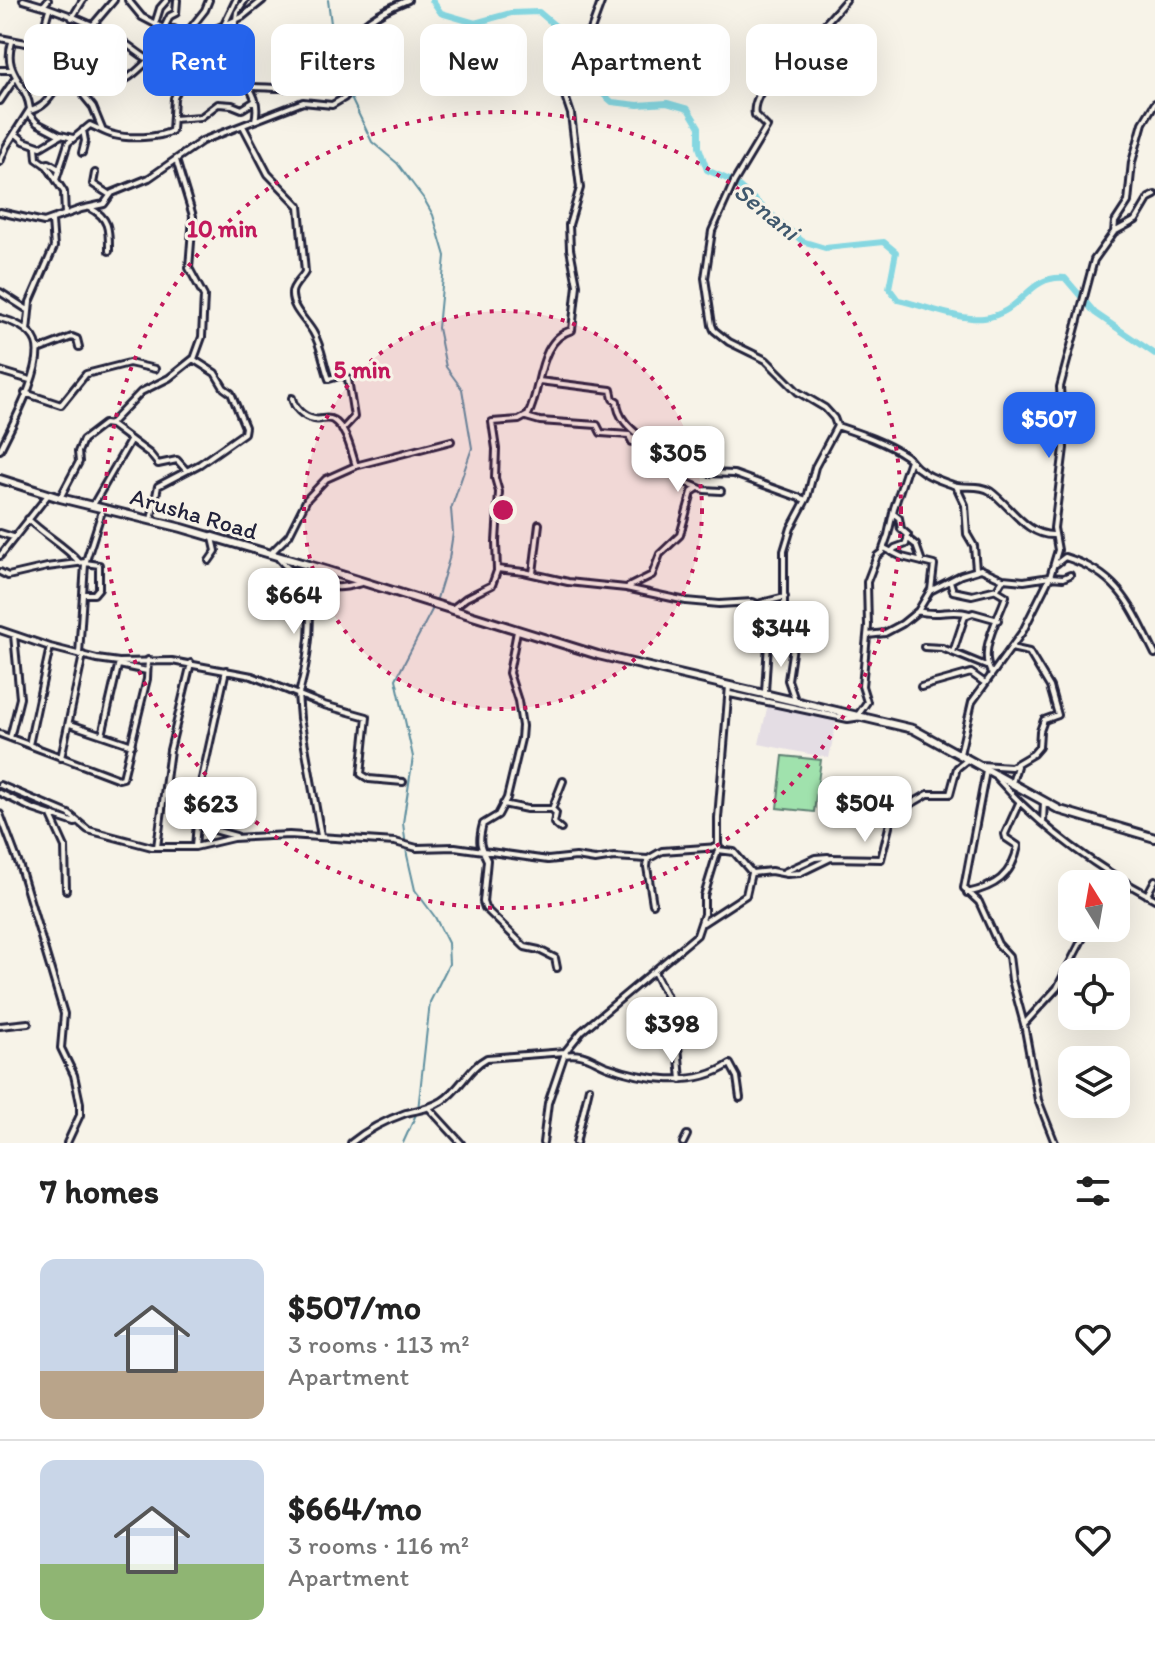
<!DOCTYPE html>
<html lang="en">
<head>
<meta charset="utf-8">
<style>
  :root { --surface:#fff; --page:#f2f2f2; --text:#222; --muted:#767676; --line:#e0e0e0; --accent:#2563eb }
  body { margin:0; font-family:Itim,sans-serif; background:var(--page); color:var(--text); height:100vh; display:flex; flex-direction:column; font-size:30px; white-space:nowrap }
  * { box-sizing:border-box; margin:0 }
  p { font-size:26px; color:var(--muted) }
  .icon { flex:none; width:44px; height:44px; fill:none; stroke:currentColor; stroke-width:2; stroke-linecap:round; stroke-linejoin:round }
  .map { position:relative; height:1143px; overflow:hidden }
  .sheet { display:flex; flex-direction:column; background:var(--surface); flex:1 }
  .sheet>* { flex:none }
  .hud { position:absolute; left:24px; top:24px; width:1108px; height:72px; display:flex; gap:16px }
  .needle { width:52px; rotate:349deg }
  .buttons { position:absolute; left:1058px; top:870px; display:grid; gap:16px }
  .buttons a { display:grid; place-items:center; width:72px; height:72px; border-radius:16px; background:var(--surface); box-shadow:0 8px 32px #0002; font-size:40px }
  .price { position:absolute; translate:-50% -68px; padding:0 18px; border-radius:16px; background:#fff; color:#222; font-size:26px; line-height:52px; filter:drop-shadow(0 2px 4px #0008) }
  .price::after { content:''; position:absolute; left:50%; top:48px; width:24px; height:18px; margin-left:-12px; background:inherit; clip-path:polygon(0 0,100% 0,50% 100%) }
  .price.selected { background:var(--accent); color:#fff }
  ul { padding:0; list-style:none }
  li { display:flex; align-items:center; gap:24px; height:200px; padding:0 40px }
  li+li { border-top:2px solid var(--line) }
  li span { display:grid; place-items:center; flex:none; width:224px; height:160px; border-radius:16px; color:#555 }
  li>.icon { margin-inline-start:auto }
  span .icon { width:96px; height:96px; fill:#fffc; stroke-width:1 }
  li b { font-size:34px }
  h2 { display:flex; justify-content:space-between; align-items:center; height:96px; padding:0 40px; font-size:34px }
  .chip { padding:0 28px; border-radius:16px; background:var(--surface); box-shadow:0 8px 32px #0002; font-size:28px; line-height:72px }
  .chip.selected { background:var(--accent); color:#fff }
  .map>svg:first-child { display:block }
  .built { fill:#e4dde4 }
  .green { fill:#a0e2ad; stroke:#618274; stroke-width:2 }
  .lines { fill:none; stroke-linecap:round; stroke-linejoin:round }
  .stream { stroke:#5e8f9f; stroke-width:2 }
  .river { stroke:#86d7e1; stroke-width:6 }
  .street-casing { stroke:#22223b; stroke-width:10 }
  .secondary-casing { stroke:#22223b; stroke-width:12 }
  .street { stroke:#f7f3e8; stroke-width:4 }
  .secondary { stroke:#f7f3e8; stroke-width:6 }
  .ring { fill:none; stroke:#c2185b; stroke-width:4; stroke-dasharray:4 8 }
  .labels { text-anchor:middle; stroke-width:6; stroke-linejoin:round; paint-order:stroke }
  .street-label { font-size:24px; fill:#22223b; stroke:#f7f3e8 }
  .water-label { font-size:26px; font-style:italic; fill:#40586d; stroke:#f7f3e8 }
  .centre { fill:#c2185b; stroke:#f7f3e8; stroke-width:4 }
  .ring-label { font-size:24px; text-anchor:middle; font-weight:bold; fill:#c2185b; stroke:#f7f3e8; stroke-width:6; stroke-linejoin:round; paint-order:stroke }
</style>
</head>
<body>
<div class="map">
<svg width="1155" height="1143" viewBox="0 0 1155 1143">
  <rect width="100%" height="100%" fill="#f7f3e8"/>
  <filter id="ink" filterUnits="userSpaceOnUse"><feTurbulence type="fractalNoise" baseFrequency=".0125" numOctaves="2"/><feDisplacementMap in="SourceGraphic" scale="16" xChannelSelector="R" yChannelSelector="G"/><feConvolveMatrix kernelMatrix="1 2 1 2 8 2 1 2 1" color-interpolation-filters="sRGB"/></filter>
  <g filter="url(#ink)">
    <path class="built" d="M768 704 837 719 829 758 759 744Z"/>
    <path class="green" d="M783 756 821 760 814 812 777 808Z"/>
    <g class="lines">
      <path class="stream" d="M328 0 334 47 348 90
        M350 96 372 142 397 163 424 199 433 215 445 256 438 328 446 367 462 389 472 448 451 509 453 533 449 559 436 602
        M403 1143 418 1110 430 1002 449 964 448 943 435 917 415 890 407 855 403 823 413 757 396 679 433 608"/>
      <path class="river" d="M432 0 441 13 475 23 511 13 539 12 566 35 585 61 594 86 612 102 638 105 667 103 688 109 699 127V147L707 170 734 182 802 241 825 248 884 242 896 252 889 288 898 300C922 305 961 321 984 318 1024 313 1026 275 1065 278L1095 313 1155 354"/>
      <g class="street-casing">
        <path id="street" d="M23 0C54 8 88 22 116 37 130 45 149 64 164 66 193 72 215 64 242 81 254 90 259 105 255 120
          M128 0 142 17 167 30
          M846 0C838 9 830 19 821 28 804 47 749 88 755 115L767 127 734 182 712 231 705 278 712 325 714 330 729 342 766 360 798 392 825 408 834 418 837 426C861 434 885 442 906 456 911 460 914 466 919 469 928 477 942 481 953 485 965 489 980 484 990 491 1011 506 1027 537 1055 535
          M43 6 48 0
          M72 18 83 0
          M236 20 237 12 245 0
          M235 21 234 43 237 78
          M155 24 160 8 167 0
          M224 25 236 0
          M92 26 114 0
          M164 28 170 16 176 13 177 0
          M186 34 205 10 209 0
          M0 38 26 43 58 55 108 82C127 85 137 70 150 59
          M193 39 242 17 263 0
          M32 45 44 27 49 9
          M151 60 163 33 169 29H174L206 49 218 69
          M71 61 93 27
          M0 70H12
          M95 75 84 96 93 107 102 129
          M249 87C271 86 309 95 323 74L321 62 326 50
          M0 101 16 77
          M29 111C52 107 61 79 67 59
          M28 113 37 123 60 135
          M173 119 201 117 218 104 232 105 242 109 255 101
          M243 126 268 174 299 206 305 272C302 278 292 286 292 293 291 308 306 320 313 332 322 347 323 363 329 379L343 375 348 379 354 417 342 430
          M16 134 24 141 41 147 61 135 73 138
          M36 147 37 159 47 166 64 192 65 215
          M82 153 85 141 83 130
          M176 160 193 216 189 268 204 296 202 337 194 359
          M0 162 6 147 30 109C27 82 2 73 12 42
          M44 164 49 163 59 169
          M95 173 93 184 110 195
          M56 180 68 143 90 125C98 128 105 133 114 135 129 139 158 138 172 131L174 98 187 70
          M90 208C110 218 109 231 109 251
          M0 212 44 222 81 209 104 204 112 193 149 178 202 141 303 102 332 105 344 98 356 85C356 74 349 64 349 54 348 26 386 9 408 0
          M1114 232 1115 222 1128 202 1132 162 1143 123 1155 103
          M0 292 28 310
          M0 318C12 321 31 329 36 342 45 366 11 427 0 450
          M27 331 30 302 54 247 52 221
          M38 350 72 337 77 339 79 347
          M0 371 30 380
          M539 381 611 390 613 399 617 401C617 418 631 429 643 439
          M25 393 61 405 86 374 129 363 155 369
          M292 398C294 408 303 417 314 419 321 421 326 416 333 420 347 429 351 451 356 466
          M526 417 540 421 597 425 601 433 629 435 632 442 675 445 681 452 701 454 709 473 734 474 806 500
          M110 424 141 392 169 378 193 359 215 373 224 388 231 393 245 427 244 433 200 464 158 486 151 520
          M630 438 666 441 670 444
          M678 451 683 481 704 490 721 491
          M957 488 965 505 967 534 974 546 976 569
          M60 498 79 462 78 452 83 440 104 424 111 425 150 454 158 464 177 460 186 470
          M93 505 130 441
          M28 519C44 535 64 545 79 562
          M0 533 13 537
          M907 538 916 545 922 562
          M884 548 902 557 934 565 931 590
          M891 552 895 548 906 544 908 535 901 529 899 518 894 514
          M270 554 289 535 307 499 326 479 355 466 451 441
          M0 556 48 495
          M279 559C290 573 317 587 336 587 344 588 353 585 361 583
          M209 561 216 551 213 538
          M1056 564 1065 557C1120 574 1132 608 1155 654
          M497 569 524 572 568 582 626 588 686 601 719 604 753 602 762 606 790 629
          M0 572 8 576 47 567 85 562
          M533 573 539 524
          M1050 577 1063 578 1070 575
          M950 581 953 591 972 595 997 589 1003 579 1024 581 1050 577
          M628 587 652 575 660 554 680 535 692 492 698 488
          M83 594H94L99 588V565L85 563
          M761 603 785 597
          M452 609 466 598 492 585 497 571 496 542 499 492 495 478 496 449 492 422 519 420 528 415C542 389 537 340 572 330L577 285 570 249 569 225 580 188 571 114 565 96 566 56 572 44 591 30 602 0
          M918 611C937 617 952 608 969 614
          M0 630 50 647 97 659 119 662 172 661 252 676 324 705 367 717 361 774 369 779 403 782
          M517 631 509 673 518 701 522 726 521 739 507 798 498 815 483 824C478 842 480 846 487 860L483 902 485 908 525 947 539 950 555 958 557 968
          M868 635 885 633 902 624 918 611 930 591 961 575 981 569 1003 579
          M924 647 942 648 986 666
          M953 652 965 616 973 613 998 620
          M79 654 85 564 103 508
          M119 665 147 671
          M992 674C977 652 998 620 1006 596L996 590
          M921 687 971 673 985 683
          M765 692 768 643
          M298 694 300 718 321 836
          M299 694C309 657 314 615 305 578
          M730 694 848 719 862 717
          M795 700 788 680 793 646 784 606V551L791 528 807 498 815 467 837 426
          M858 715 867 702 862 686 868 626 867 582 877 556 882 552 888 535 894 508 910 460
          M70 724 132 745
          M0 734 119 779 123 778 147 679 148 660
          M102 735 119 662
          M10 738 20 698 14 635
          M29 745 50 647
          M960 754 972 702 1023 631 1050 577 1055 560 1058 550 1054 528 1064 448 1060 387 1094 260 1114 232 1136 220 1149 198 1155 195
          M61 758 83 655
          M981 765 1011 767 1033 754 1039 747 1040 731 1044 720 1058 715 1050 687 1029 652 1011 648
          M986 771 964 888 979 902 998 944 1009 956 1012 980 1024 1024
          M996 777C1040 827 1097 868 1155 899
          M1012 783 1017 766
          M0 785 69 814 88 830 152 847H195L233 838 289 835 395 842 417 848 455 847 548 860 576 857 595 860 614 857 648 859 662 851 719 847
          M0 793 33 809 75 823
          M503 804 527 809H552L556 813 554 823 561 829
          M552 809 563 781
          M0 814 20 867 64 1014 61 1048 74 1075 80 1103V1115L67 1143
          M51 816 65 847 66 890
          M1043 822 1044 801
          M196 825 236 836
          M157 847 170 750 191 663
          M195 847 200 788 226 670
          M718 850 734 852 752 873 771 871 787 874 800 873 831 858 881 859 892 815 928 794H950L957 768 967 760
          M648 859 647 867 653 904
          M784 872 815 858 828 857
          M967 893C995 887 1012 876 1018 846L1006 838 1005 834 1019 803
          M1147 895 1155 880
          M703 923 746 895 751 873
          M654 972 666 995 677 1034 681 1080
          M0 1026 28 1023
          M564 1055C583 1052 590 1059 606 1066 644 1080 695 1088 730 1064L737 1077 740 1098
          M429 1108 461 1143
          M351 1143C367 1130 386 1120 406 1113 419 1110 431 1108 442 1101 460 1090 468 1068 487 1058L565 1052 582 1031 697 935 704 914V896L718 850V818L729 686
          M543 1143 548 1103 565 1053
          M576 1143 589 1088
          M683 1143 687 1135
          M1055 1143 1038 1100 1024 1024 1057 988 1088 928"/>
      </g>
      <g class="secondary-casing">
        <path id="secondary" d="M0 479 60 498 182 528 325 570 598 655 913 729 1060 810 1155 838"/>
      </g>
      <use href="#street" class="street"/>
      <use href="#secondary" class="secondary"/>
    </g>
  </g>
  <circle cx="503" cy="510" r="199" fill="#c2185b" fill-opacity=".12"/>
  <g class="ring">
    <circle cx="503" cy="510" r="199"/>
    <circle cx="503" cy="510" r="398"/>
  </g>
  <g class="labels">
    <g class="street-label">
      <text transform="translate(194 514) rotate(16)" y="8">Arusha Road</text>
    </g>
    <g class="water-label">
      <text transform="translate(767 211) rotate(39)" y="9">Senani</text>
    </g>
  </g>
  <circle cx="503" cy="510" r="12" class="centre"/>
  <g class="ring-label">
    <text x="222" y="237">10 min</text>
    <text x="362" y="378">5 min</text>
  </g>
</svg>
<div class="buttons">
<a><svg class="needle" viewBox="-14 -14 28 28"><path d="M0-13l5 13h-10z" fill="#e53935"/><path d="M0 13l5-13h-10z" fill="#767676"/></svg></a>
<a><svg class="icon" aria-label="locate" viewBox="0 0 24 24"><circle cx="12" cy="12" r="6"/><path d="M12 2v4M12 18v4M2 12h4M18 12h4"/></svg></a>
<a><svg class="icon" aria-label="layers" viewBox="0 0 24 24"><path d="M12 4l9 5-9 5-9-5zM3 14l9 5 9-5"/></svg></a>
</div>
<b class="price selected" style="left:1049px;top:460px">$507</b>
<b class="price" style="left:678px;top:494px">$305</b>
<b class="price" style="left:294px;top:636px">$664</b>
<b class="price" style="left:781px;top:669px">$344</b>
<b class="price" style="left:865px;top:844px">$504</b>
<b class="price" style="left:211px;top:845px">$623</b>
<b class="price" style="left:672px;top:1065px">$398</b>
<div class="hud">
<a class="chip">Buy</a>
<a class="chip selected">Rent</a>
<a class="chip">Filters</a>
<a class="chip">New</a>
<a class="chip">Apartment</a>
<a class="chip">House</a>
</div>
</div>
<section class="sheet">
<h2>7 homes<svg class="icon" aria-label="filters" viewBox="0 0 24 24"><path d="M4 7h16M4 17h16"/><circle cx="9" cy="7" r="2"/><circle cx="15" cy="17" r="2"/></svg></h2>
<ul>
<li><span style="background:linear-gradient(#c9d6e8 70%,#b9a48a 0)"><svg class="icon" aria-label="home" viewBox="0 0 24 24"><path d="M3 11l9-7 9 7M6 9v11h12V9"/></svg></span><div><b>$507/mo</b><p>3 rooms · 113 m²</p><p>Apartment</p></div><svg class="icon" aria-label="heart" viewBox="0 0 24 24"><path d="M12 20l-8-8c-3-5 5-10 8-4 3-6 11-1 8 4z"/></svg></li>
<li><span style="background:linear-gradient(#c9d6e8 65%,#8fb573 0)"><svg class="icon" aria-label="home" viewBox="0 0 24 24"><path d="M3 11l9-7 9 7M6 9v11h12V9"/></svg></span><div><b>$664/mo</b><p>3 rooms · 116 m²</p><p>Apartment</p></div><svg class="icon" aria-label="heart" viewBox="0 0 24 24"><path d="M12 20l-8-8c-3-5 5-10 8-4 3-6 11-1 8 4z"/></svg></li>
</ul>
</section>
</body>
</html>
